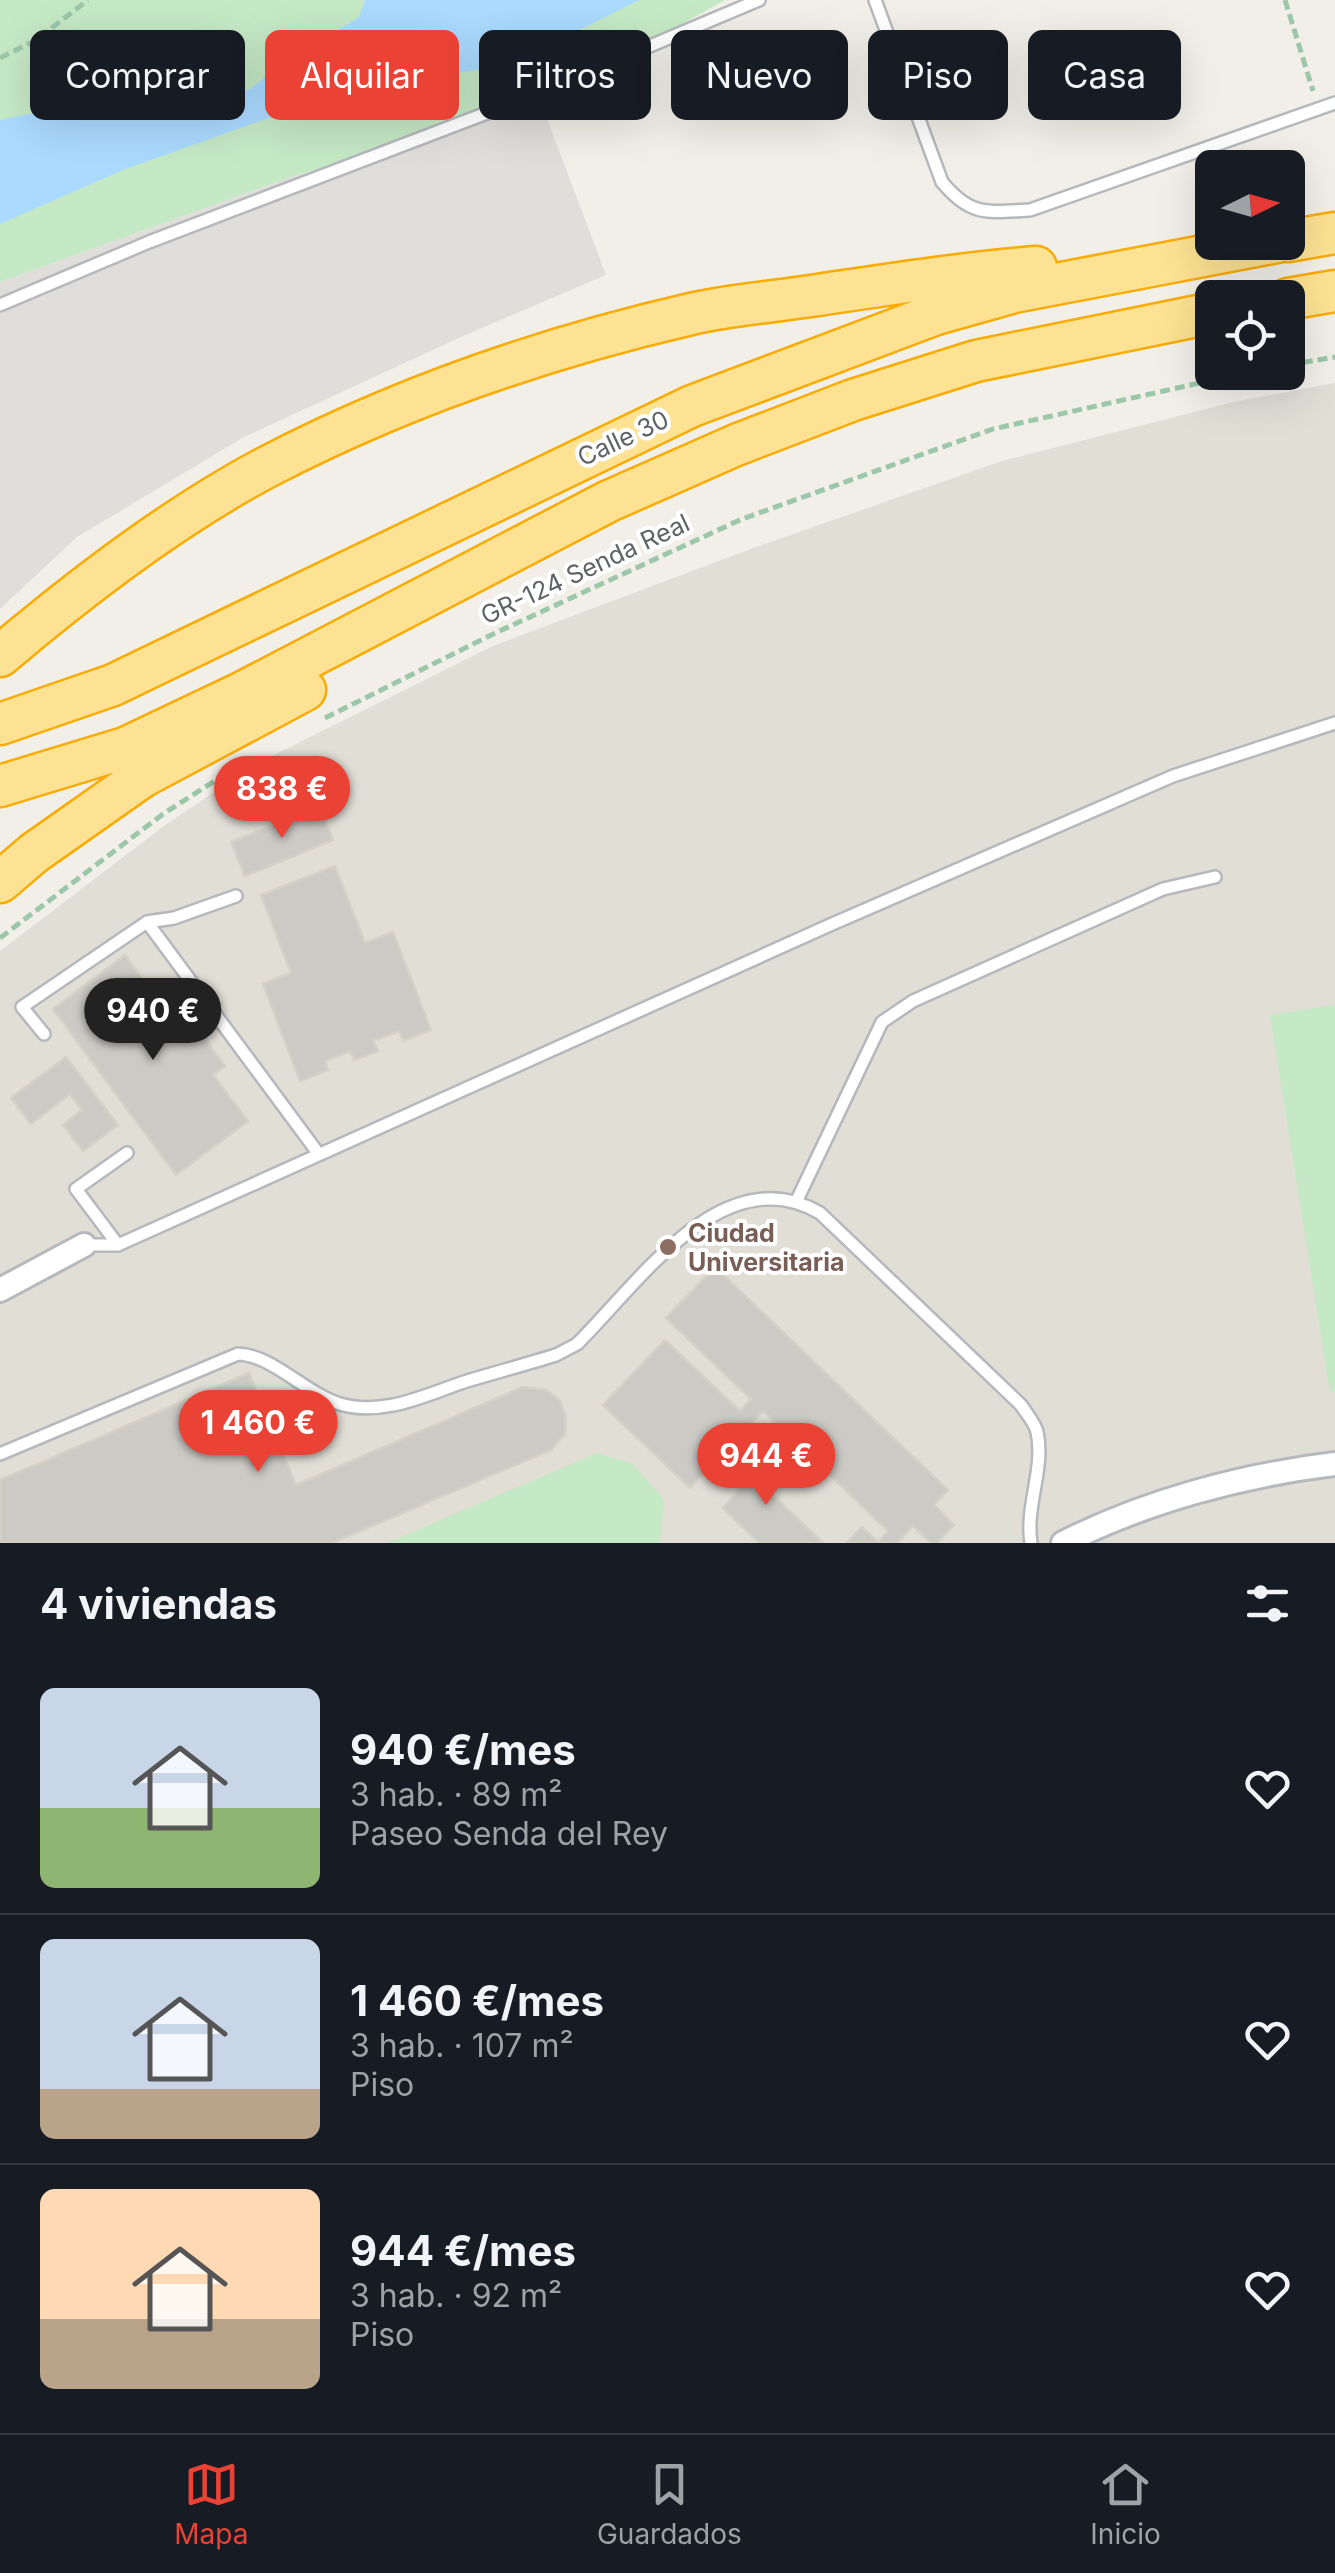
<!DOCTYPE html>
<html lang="es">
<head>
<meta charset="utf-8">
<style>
  :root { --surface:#171b24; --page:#20242c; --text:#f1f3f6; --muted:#9ea1a6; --line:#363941; --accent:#ea4335 }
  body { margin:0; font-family:Inter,sans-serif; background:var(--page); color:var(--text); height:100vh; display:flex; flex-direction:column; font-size:38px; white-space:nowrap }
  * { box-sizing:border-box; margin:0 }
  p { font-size:32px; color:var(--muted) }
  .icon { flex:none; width:55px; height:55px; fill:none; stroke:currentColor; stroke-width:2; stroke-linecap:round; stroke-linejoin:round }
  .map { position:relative; height:1543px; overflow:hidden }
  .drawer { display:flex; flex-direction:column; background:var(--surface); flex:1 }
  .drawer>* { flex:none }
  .top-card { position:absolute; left:30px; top:30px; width:1275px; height:90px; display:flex; gap:20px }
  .needle { width:65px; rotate:85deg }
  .buttons { position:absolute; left:1195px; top:150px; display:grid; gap:20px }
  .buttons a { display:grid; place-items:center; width:110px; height:110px; border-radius:15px; background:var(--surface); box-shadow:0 10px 40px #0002; font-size:50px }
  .price { position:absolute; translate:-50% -85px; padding:0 22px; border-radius:35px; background:var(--accent); color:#fff; font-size:32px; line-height:65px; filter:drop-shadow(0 2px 5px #0008) }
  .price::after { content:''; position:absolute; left:50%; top:60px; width:30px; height:22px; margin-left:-15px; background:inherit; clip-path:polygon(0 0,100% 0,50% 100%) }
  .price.on { background:#222; color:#fff }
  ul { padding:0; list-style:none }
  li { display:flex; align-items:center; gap:30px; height:250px; padding:0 40px }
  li+li { border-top:2px solid var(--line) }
  li span { display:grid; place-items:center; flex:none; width:280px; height:200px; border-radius:15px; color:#555 }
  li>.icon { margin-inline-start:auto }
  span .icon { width:120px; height:120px; fill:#fffc; stroke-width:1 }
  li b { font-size:42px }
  h2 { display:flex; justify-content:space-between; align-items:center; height:120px; padding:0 40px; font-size:42px }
  .chip { padding:0 35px; border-radius:15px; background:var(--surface); box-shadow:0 10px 40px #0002; font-size:35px; line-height:90px }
  .chip.on { background:var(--accent); color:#fff }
  .menu { display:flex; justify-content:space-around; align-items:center; height:140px; border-top:2px solid var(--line); background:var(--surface); font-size:28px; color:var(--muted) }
  .menu a { display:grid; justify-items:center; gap:5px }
  .menu .on { color:var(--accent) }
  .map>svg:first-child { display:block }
  .industrial { fill:#e0deda }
  .education { fill:#e1ded6 }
  .green { fill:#c5e8c5 }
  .water { fill:#aadaff }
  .building { fill:#cccac5; stroke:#d6d1c6; stroke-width:2.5 }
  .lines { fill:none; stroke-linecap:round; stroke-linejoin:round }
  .service-casing { stroke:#b5b8bc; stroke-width:16 }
  .minor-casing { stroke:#b5b8bc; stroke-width:28 }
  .motorway-casing { stroke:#f9ab00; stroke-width:45 }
  .path { stroke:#9cc7a9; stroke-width:5; stroke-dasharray:10 5; stroke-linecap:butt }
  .service { stroke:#fff; stroke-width:11 }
  .minor { stroke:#fff; stroke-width:22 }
  .motorway { stroke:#fde293; stroke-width:40 }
  .education-dot { fill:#8d6e63; stroke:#fff; stroke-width:4 }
  .labels { text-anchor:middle; stroke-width:8; stroke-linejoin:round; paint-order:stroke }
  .street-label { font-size:25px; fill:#5f6368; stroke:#fff }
  .education-label { font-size:25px; font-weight:bold; fill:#785e54; stroke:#fff; text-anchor:start }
</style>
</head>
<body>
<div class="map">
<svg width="1335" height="1543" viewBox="0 0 1335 1543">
  <rect width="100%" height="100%" fill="#f1efe8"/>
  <path class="industrial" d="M541 103 606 275 463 336 244 437 77 537 0 609V282L291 177Z"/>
  <path class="education" d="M1335 383V1543H0V951L168 823 258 763 493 646 756 547 1002 461 1233 402Z"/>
  <path class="green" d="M0 0H725L541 103 291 177 0 282Z
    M1335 1005V1391L1330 1392 1270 1015Z
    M597 1453 633 1464 664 1500 660 1543H387Z"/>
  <path class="water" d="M365 0H639L510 65 350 89 123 170 0 224V120L43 111 65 100 96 96 146 92 196 101 250 89 281 65 359 17Z"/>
  <path class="building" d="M320 807 333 840 245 876 231 842Z
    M335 866 365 943 393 932 431 1030 403 1041 399 1031 373 1041 378 1051 354 1060 350 1051 325 1061 328 1070 300 1081 263 984 291 973 261 895Z
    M125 955 159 1002 171 993 225 1066 213 1075 248 1121 176 1175 53 1009Z
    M66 1057 118 1125 83 1151 63 1125 82 1110 70 1094 31 1124 11 1098Z
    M715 1267 948 1490 934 1505 954 1525 937 1543H931L913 1526 897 1543H846L862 1527 878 1542 888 1531 763 1411 690 1488 603 1405 665 1340 740 1411 751 1399 666 1318Z
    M249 1373 296 1485 523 1387 546 1390 559 1399 566 1417 565 1434 551 1450 332 1543H0V1480Z
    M766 1454 785 1472 768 1490 823 1543H759L723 1508 739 1490 735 1486Z"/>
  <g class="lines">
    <g class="service-casing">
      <path id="service" d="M875 0 942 182C971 217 987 212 1030 210L1335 103
        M0 305 149 242 534 95 759 0
        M147 922 318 1153
        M44 1034 22 1007 147 922 174 918 236 896
        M797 1200 882 1022 913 1001 1163 889 1215 877
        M84 1245H118L830 925 1173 776 1335 723
        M118 1245 76 1189 127 1153
        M0 1454 238 1354C272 1355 305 1393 340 1404 384 1417 427 1394 467 1381 497 1372 527 1364 556 1355L577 1344C638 1284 723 1156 820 1213L1021 1405C1026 1413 1035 1423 1037 1432 1045 1468 1025 1506 1031 1543"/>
    </g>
    <g class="minor-casing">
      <path id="minor" d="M0 1290 84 1245
        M1063 1543C1146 1501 1243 1475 1335 1464"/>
    </g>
    <g class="motorway-casing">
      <path id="motorway" d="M1288 241 1335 233
        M1288 299 1335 291
        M0 656C79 589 173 517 265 468 399 398 544 348 691 314 730 305 771 302 811 296 886 285 960 273 1036 267
        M0 724 113 685 692 406 936 314 1014 292 1277 242
        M0 786 125 748 243 692 609 501 736 445 853 400 976 361 1212 313
        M0 882 34 853 142 777 305 690"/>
    </g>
    <path class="path" d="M1285 0 1313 91
      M0 58 36 40 88 0
      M1288 365 1335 357
      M325 718 491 635 742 519 993 429 1249 372
      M0 938 163 814 224 775"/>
    <use href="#service" class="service"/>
    <use href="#minor" class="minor"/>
    <use href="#motorway" class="motorway"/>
  </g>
  <circle class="education-dot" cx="668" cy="1247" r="10"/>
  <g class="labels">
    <g class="street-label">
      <text transform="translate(623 438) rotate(-25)" y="9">Calle 30</text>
      <text transform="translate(585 569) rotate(-25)" y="9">GR-124 Senda Real</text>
    </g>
    <g class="education-label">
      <text x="688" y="1242">Ciudad<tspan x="688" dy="29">Universitaria</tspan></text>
    </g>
  </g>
</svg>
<div class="buttons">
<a><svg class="needle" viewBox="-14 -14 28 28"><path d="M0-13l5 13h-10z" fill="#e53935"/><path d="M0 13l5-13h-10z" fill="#9ea1a6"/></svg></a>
<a><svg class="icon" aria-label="locate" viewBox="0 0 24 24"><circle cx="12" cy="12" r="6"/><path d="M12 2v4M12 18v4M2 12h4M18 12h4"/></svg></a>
</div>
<b class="price" style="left:282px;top:841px">838 €</b>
<b class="price on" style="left:153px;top:1063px">940 €</b>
<b class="price" style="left:258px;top:1475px">1 460 €</b>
<b class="price" style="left:766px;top:1508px">944 €</b>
<div class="top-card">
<a class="chip">Comprar</a>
<a class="chip on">Alquilar</a>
<a class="chip">Filtros</a>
<a class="chip">Nuevo</a>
<a class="chip">Piso</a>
<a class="chip">Casa</a>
</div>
</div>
<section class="drawer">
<h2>4 viviendas<svg class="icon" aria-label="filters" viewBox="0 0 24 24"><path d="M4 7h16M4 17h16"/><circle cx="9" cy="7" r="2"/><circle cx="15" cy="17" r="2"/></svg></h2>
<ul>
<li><span style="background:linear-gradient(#c9d6e8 60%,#8fb573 0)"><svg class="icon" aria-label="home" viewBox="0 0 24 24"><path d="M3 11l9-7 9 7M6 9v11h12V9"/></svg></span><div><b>940 €/mes</b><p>3 hab. · 89 m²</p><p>Paseo Senda del Rey</p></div><svg class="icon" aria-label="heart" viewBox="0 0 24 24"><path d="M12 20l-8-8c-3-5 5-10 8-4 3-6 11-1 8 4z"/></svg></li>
<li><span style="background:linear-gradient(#c9d6e8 75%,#b9a48a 0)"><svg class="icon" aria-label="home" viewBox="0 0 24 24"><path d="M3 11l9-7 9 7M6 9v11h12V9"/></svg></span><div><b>1 460 €/mes</b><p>3 hab. · 107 m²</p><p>Piso</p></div><svg class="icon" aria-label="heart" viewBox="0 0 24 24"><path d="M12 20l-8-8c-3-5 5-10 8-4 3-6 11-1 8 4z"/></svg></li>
<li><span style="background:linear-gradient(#ffd9b3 65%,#b9a48a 0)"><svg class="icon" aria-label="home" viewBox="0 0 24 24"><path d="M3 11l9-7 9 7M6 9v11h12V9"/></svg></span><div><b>944 €/mes</b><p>3 hab. · 92 m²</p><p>Piso</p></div><svg class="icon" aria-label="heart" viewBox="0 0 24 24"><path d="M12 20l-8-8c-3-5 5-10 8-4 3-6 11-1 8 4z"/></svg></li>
</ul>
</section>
<nav class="menu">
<a class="on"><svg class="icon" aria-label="map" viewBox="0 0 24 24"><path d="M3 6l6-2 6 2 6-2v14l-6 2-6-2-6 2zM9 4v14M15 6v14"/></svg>Mapa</a>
<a><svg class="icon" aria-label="saved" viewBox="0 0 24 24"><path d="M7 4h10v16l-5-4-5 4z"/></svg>Guardados</a>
<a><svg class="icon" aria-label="home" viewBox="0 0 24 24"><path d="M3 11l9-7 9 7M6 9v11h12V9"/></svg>Inicio</a>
</nav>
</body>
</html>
